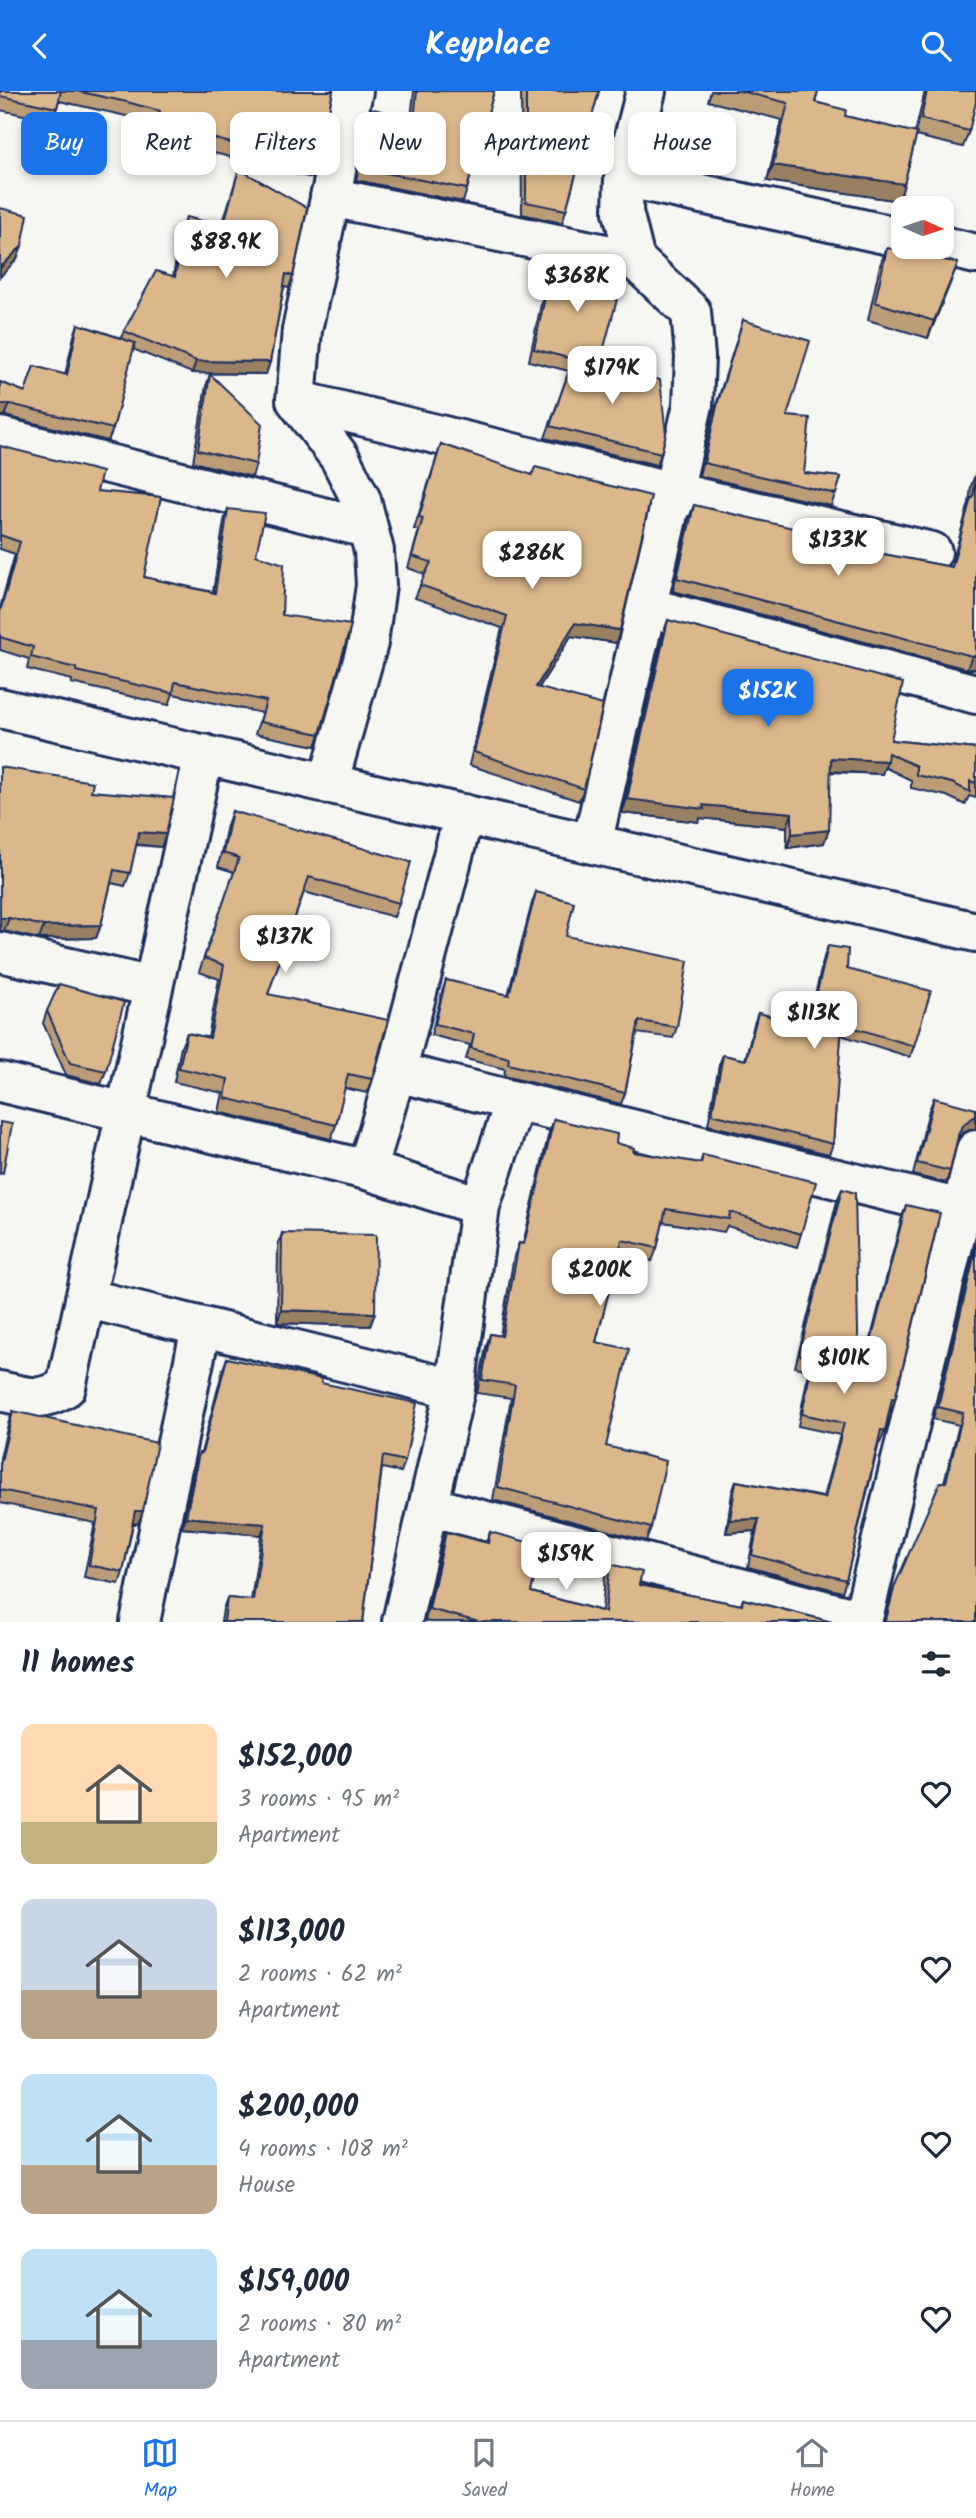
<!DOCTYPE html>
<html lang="en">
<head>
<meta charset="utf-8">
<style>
  :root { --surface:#fff; --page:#f2f2f3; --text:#1f2937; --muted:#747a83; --line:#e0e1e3; --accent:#1a73e8 }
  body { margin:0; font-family:Kalam,sans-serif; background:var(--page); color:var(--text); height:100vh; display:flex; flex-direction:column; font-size:26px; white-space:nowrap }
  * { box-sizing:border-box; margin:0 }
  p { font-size:23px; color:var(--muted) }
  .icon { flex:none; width:38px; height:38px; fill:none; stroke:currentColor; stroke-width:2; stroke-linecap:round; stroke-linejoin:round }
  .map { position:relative; height:1531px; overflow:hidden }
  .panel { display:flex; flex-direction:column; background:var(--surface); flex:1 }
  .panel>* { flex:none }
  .hud { position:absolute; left:21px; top:21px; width:934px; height:63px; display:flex; gap:14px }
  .needle { width:46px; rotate:93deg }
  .controls { position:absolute; left:891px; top:105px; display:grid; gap:14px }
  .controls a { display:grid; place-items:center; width:63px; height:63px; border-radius:14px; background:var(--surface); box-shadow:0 4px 10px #0003; font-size:35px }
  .price { position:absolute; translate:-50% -60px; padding:0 16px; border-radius:14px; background:#fff; color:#222; font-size:23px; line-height:46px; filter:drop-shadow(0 2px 4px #0008) }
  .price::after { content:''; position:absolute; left:50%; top:42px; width:21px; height:16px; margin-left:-10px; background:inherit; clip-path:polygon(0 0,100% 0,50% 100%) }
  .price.selected { background:var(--accent); color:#fff }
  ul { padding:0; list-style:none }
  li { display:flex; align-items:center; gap:21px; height:175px; padding:0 21px }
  li span { display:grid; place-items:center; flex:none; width:196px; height:140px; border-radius:14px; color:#555 }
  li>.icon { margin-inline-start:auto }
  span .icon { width:84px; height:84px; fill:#fffc; stroke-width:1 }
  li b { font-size:30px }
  h2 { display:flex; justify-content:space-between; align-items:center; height:84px; padding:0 21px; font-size:30px }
  .chip { padding:0 24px; border-radius:14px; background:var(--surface); box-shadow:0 4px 10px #0003; font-size:24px; line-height:63px }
  .chip.selected { background:var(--accent); color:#fff }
  header { display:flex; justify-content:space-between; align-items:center; height:91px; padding:0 21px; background:var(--accent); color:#fff; font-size:32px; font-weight:700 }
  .dock { display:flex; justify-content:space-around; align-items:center; height:98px; border-top:2px solid var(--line); background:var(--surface); font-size:19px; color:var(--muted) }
  .dock a { display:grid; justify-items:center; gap:4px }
  .dock .selected { color:var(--accent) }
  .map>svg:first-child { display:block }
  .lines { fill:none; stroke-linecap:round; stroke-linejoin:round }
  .street-casing { stroke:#1b2f5e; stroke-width:44 }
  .street { stroke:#f6f6f2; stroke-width:38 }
  .wall { fill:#bc9d78; stroke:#1b2f5e; stroke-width:2 }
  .shaded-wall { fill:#998062; stroke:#1b2f5e; stroke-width:2 }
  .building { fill:#dbb78c; stroke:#1b2f5e; stroke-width:2 }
</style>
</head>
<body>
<header><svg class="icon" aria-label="back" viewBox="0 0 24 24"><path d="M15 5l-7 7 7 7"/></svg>Keyplace<svg class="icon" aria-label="search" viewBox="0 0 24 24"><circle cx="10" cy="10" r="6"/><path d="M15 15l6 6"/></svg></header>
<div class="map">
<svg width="976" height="1531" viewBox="0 0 976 1531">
  <rect width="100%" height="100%" fill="#f6f6f2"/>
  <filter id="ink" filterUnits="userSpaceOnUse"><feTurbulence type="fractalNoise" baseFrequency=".0143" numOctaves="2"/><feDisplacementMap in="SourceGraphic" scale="14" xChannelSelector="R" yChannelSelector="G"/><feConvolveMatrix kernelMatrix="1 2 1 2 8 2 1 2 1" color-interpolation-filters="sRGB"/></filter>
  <g filter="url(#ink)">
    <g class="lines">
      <g class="street-casing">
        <path id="street" d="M624 86 903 147
          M330 106 635 169
          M942 155 976 163
          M296 309 673 401 932 461
          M0 346 367 437
          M647 516 976 603
          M0 617 976 841
          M328 693 368 552 376 494 374 460 361 409 340 367 296 309 302 239 353 0
          M592 753 693 314 695 266 691 221 635 169 623 121 624 86 646 0
          M0 861 153 896
          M396 981 961 1118
          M0 991 367 1079 480 1115 455 1298 402 1531
          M367 1079 396 981 464 723
          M480 1115 515 1010
          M85 1207 455 1298
          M0 1300C28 1306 40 1312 66 1296L204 663
          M429 1415 862 1529
          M140 1531 201 1236
          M862 1531 976 1059"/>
      </g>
      <use href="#street" class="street"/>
    </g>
    <path class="wall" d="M0 0H333L317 74 312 87 152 46 155 33 122 24 59 10 52 30 0 19Z
      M414 0H494L467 98 463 111 356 89 369 31 373 18 411 28Z
      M521 0H599L566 119 562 132 522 123Z
      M711 0H818L815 11 845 25 915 42 925 0H976L969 40 963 56 916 45 904 93 899 110 767 90 782 29 708 10Z
      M239 78 293 185 289 197 284 196 270 271 266 283 192 282 133 258 113 338 108 350 5 325H0V291L25 301 34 275 65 284 74 245 78 233 121 247 124 240 173 185 182 138 186 126 222 135Z
      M887 157 951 190 928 247 868 229 880 174Z
      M552 172 599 275 661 362 657 374 545 347 569 280 529 270 547 185Z
      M743 229 787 325 804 382 841 386 831 415 699 385 713 324Z
      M210 283 256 373 252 386 193 371 206 295Z
      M441 353 620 539 616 552 571 545 539 596 584 698 579 710 469 674 502 537 415 507 425 483 408 477 419 439 414 438Z
      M0 355 97 400 144 486 213 501 224 430 228 418 256 464 282 524 320 643 316 655 255 643 262 622 173 603 169 614 71 592 72 589 27 578 29 568 0 559V517L15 463 0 458Z
      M976 381V578H967L673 500 689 427 694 414 820 451 951 476 969 412 971 395Z
      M668 529 891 649 976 658V707L969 705 965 714 947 705 911 697V689L884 676 882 683 830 681 824 752 787 757V736L700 727 699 731 622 722 663 543Z
      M91 700 166 743 161 756 136 754 130 782 125 795 111 792 101 834 96 847 39 848 4 840H0Z
      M232 720 399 812 394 826 304 801 268 903 372 988 367 1002 344 997 336 1034 331 1048 219 1021 223 1002 174 991 181 956 187 942 208 947 219 888 199 881 234 781 218 776 227 734Z
      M536 801 566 845 677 936 673 947 637 942 625 1002 621 1013 504 985 505 978 466 968 470 954 431 944 442 901 446 889 508 904 532 812Z
      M828 855 847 878 914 955 910 966 841 944 833 1053 829 1063 708 1034 719 974 723 964 745 969 754 933 758 922 808 934 824 866Z
      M47 920 106 980 101 993 66 984 43 932Z
      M934 1007 969 1038 961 1043 957 1049 950 1080 946 1092 913 1084 929 1019Z
      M554 1028 616 1052 633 1061 700 1072 703 1064 801 1143 797 1156 727 1135 724 1141 663 1131 657 1157 652 1170 618 1162 596 1251 606 1355 651 1437 646 1450 493 1409 511 1307 477 1302 486 1256 490 1243 500 1245 514 1165 519 1152 523 1153 549 1041Z
      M842 1098 859 1285H861L902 1126 906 1114 895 1308 891 1320 889 1319 885 1340 880 1352H879L846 1489 842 1501 748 1476 755 1440 726 1442 732 1402 736 1390 823 1406 840 1344 798 1335 809 1279 795 1276 837 1110Z
      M282 1142 375 1222 370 1235 277 1232 278 1155Z
      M976 1152V1531L885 1530 891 1506 895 1494 944 1391 959 1334 933 1328Z
      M227 1267 321 1292 405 1370 401 1381 382 1377 363 1531H221L223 1518 227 1507 251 1509 261 1444 182 1437 195 1373 199 1362H201L223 1278Z
      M13 1320 138 1433H133L123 1481 119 1493 84 1486 95 1432 0 1412V1367L8 1333Z
      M446 1441 486 1451 490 1441 531 1501 602 1520 605 1484 610 1473 639 1494 741 1514 743 1508 832 1531H429L425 1530 442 1453Z"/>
    <path class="shaded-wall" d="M773 74 904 93 899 110 767 90Z
      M22 155 17 168 0 186V177Z
      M958 172 951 190 928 247 934 230Z
      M196 270 270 271 266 283 192 282Z
      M0 313H10L5 325H0Z
      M575 532 620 539 616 552 571 545 532 608 536 596Z
      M972 565H976V578H967Z
      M831 667 887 670 882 683 826 680Z
      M627 708 703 714 792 722 787 736 700 727 699 731 622 722Z
      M829 739 824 752 787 757 792 743Z
      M139 741 166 743 161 756 134 753Z
      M0 827H9L4 840H0Z
      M101 834 96 847 39 848 44 835Z
      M974 1026H976V1038H969L961 1043 955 1053 959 1041 965 1032Z
      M281 1219 375 1222 370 1235 277 1232Z
      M135 1420H143L138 1433 131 1432Z
      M186 1426 265 1433 261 1444 182 1437Z
      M759 1428 755 1440 726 1442 730 1429Z"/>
    <path class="building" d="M0 0H61L57 17 0 5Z
      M76 0H333L317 74 157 33 160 20 127 11Z
      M417 0H494L467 98 361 77 373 18 414 29Z
      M526 0H599L566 119 526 111Z
      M740 0H818L815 11 846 19 845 25 917 42 904 93 773 74 788 12Z
      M927 0H976V11L969 40 921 28Z
      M239 78 307 117 293 185 286 183 270 271 196 270 124 240 156 180 175 186 186 126 223 136Z
      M0 117 28 124 22 155 0 177Z
      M887 157 958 172 934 230 875 211Z
      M552 172 622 190 599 275 534 258Z
      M743 229 810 250 787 325 810 327 804 382 841 386 836 403 704 372 718 311Z
      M78 233 135 252 113 338 10 313H0V291L25 301 34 275 67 284Z
      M573 268 660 289 666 343 661 362 550 335Z
      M210 283 262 333 256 373 198 359Z
      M441 353 532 384 535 376 651 405 620 539 575 532 536 596 603 614 584 698 474 661 507 525 420 494 431 471 412 465 423 427 419 426Z
      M0 355 102 381 97 400 161 406 144 486 215 502 228 418 265 422 256 464 284 473 282 524 351 534 320 643 260 631 266 610 175 591 173 602 76 580V577L31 566 33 556 0 546V521L20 451 0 444Z
      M976 381V565H972L677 487 694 414 823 444 820 451 952 476 971 407H973Z
      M668 529 903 592 891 649 976 658V692L970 690V701L952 692 916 684V675L888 662 887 670 831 667 829 739 792 743V722L703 714 704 718 627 708Z
      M0 676 93 691 91 700 174 707 166 743 139 741 130 782 114 779 101 834 44 835 9 827H0Z
      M232 720 411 771 399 812 309 786 268 903 388 929 372 988 348 983 336 1034 225 1007 228 988 179 977 187 942 210 947 224 874 204 867 239 767 223 762Z
      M536 801 574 811 566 845 688 870 677 936 639 930 625 1002 508 973 509 967 471 957 474 943 435 933 446 889 509 904Z
      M828 855 848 858 847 878 931 900 914 955 842 933 833 1053 712 1023 723 964 746 969 758 922 809 935Z
      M59 893 124 911 106 980 70 972 47 920Z
      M934 1007 976 1018V1026H974L965 1032 959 1041 950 1080 917 1072Z
      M554 1028 617 1043 616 1052 634 1057 633 1061 701 1072 703 1064 816 1091 801 1143 730 1121 729 1128 666 1118 657 1157 622 1149 596 1251 629 1258 606 1355 666 1370 651 1437 498 1396 515 1294 482 1289 490 1243 502 1245 519 1152 524 1153Z
      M0 1031 12 1033 3 1082 1 1081 0 1084Z
      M842 1098 855 1102 859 1285 862 1286 906 1114 940 1122 895 1308 892 1307 885 1340 881 1339 846 1489 752 1464 759 1428 730 1429 736 1390 825 1407 844 1332 802 1323 813 1267 799 1264Z
      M282 1142 376 1144 375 1222 281 1219Z
      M976 1158V1531H884L887 1525 895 1494 940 1391H946L963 1322 938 1316Z
      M227 1267 322 1288 321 1292 417 1312 405 1370 383 1365 363 1531H224L227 1507 253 1509 265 1433 186 1426 199 1362H202Z
      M13 1320 157 1352 143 1420H135L123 1481 89 1474 99 1419 0 1399V1374Z
      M446 1441 488 1452 490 1441 542 1455 531 1501 605 1521 610 1473 642 1481 639 1494 742 1514 743 1508 832 1531H479L429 1518Z"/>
  </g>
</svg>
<div class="controls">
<a><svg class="needle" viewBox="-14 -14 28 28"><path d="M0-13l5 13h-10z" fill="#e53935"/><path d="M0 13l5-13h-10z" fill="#747a83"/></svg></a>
</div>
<b class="price" style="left:226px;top:189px">$88.9K</b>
<b class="price" style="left:577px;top:223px">$368K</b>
<b class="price" style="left:612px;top:315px">$179K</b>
<b class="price" style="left:838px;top:487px">$133K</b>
<b class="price" style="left:532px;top:500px">$286K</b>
<b class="price selected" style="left:768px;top:638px">$152K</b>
<b class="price" style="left:285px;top:884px">$137K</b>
<b class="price" style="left:814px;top:960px">$113K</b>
<b class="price" style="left:600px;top:1217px">$200K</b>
<b class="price" style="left:844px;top:1305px">$101K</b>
<b class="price" style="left:566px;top:1501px">$159K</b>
<div class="hud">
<a class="chip selected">Buy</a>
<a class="chip">Rent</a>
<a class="chip">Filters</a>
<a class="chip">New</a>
<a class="chip">Apartment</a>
<a class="chip">House</a>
</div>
</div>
<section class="panel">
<h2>11 homes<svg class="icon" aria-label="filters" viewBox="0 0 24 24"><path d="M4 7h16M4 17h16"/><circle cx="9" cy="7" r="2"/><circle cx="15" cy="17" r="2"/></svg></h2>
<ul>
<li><span style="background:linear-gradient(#ffd9b3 70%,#c2b280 0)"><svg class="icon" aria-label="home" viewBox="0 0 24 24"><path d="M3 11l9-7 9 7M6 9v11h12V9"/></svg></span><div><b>$152,000</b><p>3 rooms · 95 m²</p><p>Apartment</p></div><svg class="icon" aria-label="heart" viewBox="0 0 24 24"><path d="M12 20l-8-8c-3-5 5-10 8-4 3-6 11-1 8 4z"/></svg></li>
<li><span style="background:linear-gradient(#c9d6e8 65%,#b9a48a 0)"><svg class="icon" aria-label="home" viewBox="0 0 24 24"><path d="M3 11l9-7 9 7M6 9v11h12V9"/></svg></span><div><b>$113,000</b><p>2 rooms · 62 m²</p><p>Apartment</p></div><svg class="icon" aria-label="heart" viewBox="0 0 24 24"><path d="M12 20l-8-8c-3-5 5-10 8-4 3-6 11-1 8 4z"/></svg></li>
<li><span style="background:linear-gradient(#bfe0f5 65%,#b9a48a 0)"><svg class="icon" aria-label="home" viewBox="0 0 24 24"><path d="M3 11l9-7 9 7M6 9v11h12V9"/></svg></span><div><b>$200,000</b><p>4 rooms · 108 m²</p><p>House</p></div><svg class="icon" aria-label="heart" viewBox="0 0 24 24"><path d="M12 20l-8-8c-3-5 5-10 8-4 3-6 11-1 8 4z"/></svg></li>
<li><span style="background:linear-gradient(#bfe0f5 65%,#9aa5b1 0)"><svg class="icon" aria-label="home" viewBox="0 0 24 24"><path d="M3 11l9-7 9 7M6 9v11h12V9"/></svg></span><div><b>$159,000</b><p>2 rooms · 80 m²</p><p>Apartment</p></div><svg class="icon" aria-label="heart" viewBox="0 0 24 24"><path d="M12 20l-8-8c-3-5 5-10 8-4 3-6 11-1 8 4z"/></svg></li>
</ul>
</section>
<nav class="dock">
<a class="selected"><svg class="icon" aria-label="map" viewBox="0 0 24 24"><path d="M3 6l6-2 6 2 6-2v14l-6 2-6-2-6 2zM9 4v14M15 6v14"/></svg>Map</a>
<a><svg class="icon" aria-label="saved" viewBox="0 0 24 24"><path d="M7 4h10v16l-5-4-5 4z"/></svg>Saved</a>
<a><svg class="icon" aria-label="home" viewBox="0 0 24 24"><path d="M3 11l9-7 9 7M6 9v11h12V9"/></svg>Home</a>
</nav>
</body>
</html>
